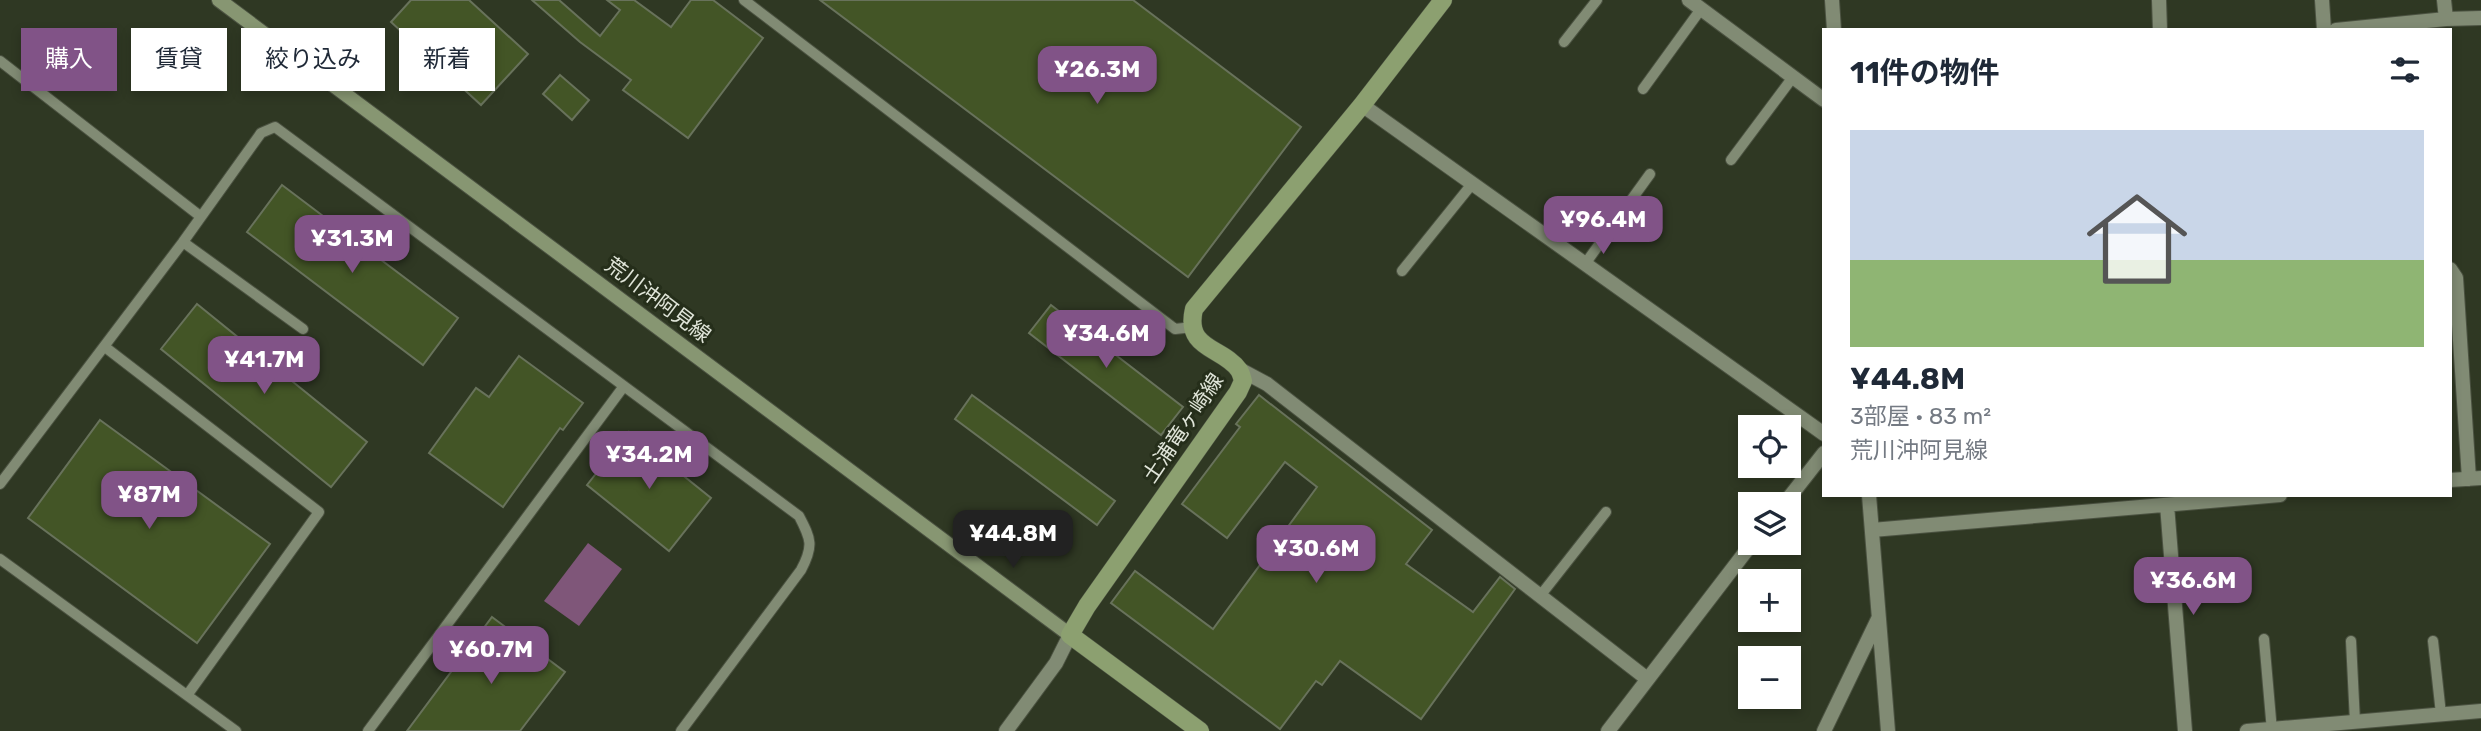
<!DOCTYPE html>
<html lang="ja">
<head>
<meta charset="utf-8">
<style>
  :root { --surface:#fff; --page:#f6f6f7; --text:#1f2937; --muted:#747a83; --line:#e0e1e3; --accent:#815387 }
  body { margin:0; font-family:Rubik,"Noto Sans JP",sans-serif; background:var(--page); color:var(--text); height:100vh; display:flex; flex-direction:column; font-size:26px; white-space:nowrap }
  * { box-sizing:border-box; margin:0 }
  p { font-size:23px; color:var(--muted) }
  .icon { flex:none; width:38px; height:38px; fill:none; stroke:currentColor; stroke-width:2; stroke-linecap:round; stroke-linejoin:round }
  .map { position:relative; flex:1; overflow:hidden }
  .panel { position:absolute; left:1822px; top:28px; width:630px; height:469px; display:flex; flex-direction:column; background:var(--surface); border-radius:0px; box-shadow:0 4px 10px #0003 }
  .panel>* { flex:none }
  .top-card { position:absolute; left:21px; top:28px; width:665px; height:63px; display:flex; gap:14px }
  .buttons { position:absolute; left:1738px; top:415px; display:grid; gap:14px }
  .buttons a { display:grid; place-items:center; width:63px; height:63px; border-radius:0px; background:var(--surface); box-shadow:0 4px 10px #0003; font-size:35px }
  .price { position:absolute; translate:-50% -60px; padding:0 16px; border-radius:14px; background:var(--accent); color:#fff; font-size:23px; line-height:46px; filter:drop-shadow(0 2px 4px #0008) }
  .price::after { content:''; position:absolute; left:50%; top:42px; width:21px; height:16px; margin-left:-10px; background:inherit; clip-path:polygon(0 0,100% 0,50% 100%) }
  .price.current { background:#222; color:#fff }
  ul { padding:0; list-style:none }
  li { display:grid; align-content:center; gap:14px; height:371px; padding:0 28px }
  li+li { border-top:2px solid var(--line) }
  li span { display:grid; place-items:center; height:217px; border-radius:0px; color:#555 }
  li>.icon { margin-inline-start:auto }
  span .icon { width:126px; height:126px; fill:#fffc; stroke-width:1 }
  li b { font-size:30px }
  h2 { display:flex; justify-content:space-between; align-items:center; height:84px; padding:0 28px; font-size:30px }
  .tag { padding:0 24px; border-radius:0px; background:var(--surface); box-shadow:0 4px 10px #0003; font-size:24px; line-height:63px }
  .tag.current { background:var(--accent); color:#fff }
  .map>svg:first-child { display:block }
  .water { fill:#7f5679 }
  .building { fill:#435526; stroke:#68725b; stroke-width:2 }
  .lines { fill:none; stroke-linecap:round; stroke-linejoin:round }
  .service-casing { stroke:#4b5241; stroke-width:12 }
  .minor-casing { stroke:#4b5241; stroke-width:16 }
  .tertiary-casing { stroke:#4b5241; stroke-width:16 }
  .secondary-casing { stroke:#4b5241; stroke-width:16 }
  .primary-casing { stroke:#4b5241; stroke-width:19 }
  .service { stroke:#818b74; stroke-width:10 }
  .minor { stroke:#818b74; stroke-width:14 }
  .tertiary { stroke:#818b74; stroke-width:14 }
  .secondary { stroke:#879672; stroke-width:14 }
  .primary { stroke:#8ca070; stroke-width:18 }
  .labels { text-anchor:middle; stroke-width:6; stroke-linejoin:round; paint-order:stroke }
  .street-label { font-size:21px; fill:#e0e5d9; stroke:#252e1a }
</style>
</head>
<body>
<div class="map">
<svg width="2481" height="731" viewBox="0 0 2481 731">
  <rect width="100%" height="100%" fill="#2f3823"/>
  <path class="water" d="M588 543 622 569 579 626 544 601Z"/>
  <path class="building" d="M411 0H469L528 54 481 105 391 22Z
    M532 0H559L600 36 620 10 607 0H634L671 27 691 0H713L763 38 688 138 623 90 631 80 580 42Z
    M820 0H1133L1301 127 1188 277Z
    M560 75 589 100 572 120 543 94Z
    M282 185 458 318 423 365 247 232Z
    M197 304 367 442 331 487 161 349Z
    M1051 305 1183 407 1161 435 1029 333Z
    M519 356 583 403 563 430 560 428 503 507 429 453 476 388 489 397Z
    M972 395 1115 501 1097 525 955 419Z
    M1259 395 1432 530 1406 564 1473 612 1500 577 1515 589 1421 719 1340 661 1322 685 1316 681 1280 729 1111 603 1135 571 1213 629 1317 487 1285 462 1227 538 1182 504 1240 427 1236 424Z
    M100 420 270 544 197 643 28 518Z
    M629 432 711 498 669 551 587 485Z
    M492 617 565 672 520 731H407Z"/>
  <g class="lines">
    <g class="service-casing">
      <path id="service" d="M744 0 1175 329 1193 327
        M1564 42 1597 0
        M0 61 200 216
        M1643 89 1701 9
        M1731 160 1793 77
        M183 242 303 329
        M1585 264 1650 174
        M1402 271 1472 184
        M105 347 319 512 188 694
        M0 484 183 242 261 133 275 127 799 516C811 539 814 546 801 570L681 731
        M0 559 236 731
        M1540 596 1606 512
        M2264 639 2272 731
        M2351 641 2355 722
        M2433 641 2441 714
        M368 731 624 386"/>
    </g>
    <g class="minor-casing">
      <path id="minor" d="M1689 0 1824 100
        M1832 0 1834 30
        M2159 0 2160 30
        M2322 0 2324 30
        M2444 0 2446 19
        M2336 30 2446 19 2481 18
        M1362 105 1824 434
        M2450 269 2456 278 2469 479
        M1239 369 1267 384 1646 678
        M2450 480 2481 478
        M1869 495 1888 731
        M1784 504 1824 453
        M2167 505 2185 731
        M1872 530 2280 495
        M1608 731 1753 542
        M1824 731 1878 619
        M2247 731 2481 711"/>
    </g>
    <g class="tertiary-casing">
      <path id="tertiary" d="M1006 731 1056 663 1070 635"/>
    </g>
    <g class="secondary-casing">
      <path id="secondary" d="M219 0 1070 635"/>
    </g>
    <g class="primary-casing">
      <path id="primary" d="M1200 731 1070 635 1087 606 1238 392 1243 381C1242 377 1241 373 1239 370 1223 347 1184 350 1194 309L1362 105 1443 0"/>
    </g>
    <use href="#service" class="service"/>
    <use href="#minor" class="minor"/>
    <use href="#tertiary" class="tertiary"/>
    <use href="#secondary" class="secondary"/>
    <use href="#primary" class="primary"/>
  </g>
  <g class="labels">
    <g class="street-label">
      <text transform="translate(658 300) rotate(37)" y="7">荒川沖阿見線</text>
      <text transform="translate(1183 428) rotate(-56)" y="7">土浦竜ヶ崎線</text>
    </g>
  </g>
</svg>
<div class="buttons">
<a><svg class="icon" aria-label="locate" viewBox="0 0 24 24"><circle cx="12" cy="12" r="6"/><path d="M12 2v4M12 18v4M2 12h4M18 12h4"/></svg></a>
<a><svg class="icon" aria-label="layers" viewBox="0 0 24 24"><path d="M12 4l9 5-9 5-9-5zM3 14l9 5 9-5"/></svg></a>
<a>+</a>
<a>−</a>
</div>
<b class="price" style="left:1097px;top:106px">¥26.3M</b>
<b class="price" style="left:1603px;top:256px">¥96.4M</b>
<b class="price" style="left:352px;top:275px">¥31.3M</b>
<b class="price" style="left:1106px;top:370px">¥34.6M</b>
<b class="price" style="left:264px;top:396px">¥41.7M</b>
<b class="price" style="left:649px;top:491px">¥34.2M</b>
<b class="price" style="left:149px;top:531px">¥87M</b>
<b class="price current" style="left:1013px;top:570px">¥44.8M</b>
<b class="price" style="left:1316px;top:585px">¥30.6M</b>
<b class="price" style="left:2193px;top:617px">¥36.6M</b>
<b class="price" style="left:491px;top:686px">¥60.7M</b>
<div class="top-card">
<a class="tag current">購入</a>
<a class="tag">賃貸</a>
<a class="tag">絞り込み</a>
<a class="tag">新着</a>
</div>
<section class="panel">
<h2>11件の物件<svg class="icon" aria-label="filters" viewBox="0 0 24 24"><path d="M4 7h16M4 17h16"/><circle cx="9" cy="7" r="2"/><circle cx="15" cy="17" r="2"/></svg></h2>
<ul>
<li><span style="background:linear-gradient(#c9d6e8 60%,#8fb573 0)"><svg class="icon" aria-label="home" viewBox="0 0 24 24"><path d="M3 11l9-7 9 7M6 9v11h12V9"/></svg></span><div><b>¥44.8M</b><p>3部屋 · 83 m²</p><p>荒川沖阿見線</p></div></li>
</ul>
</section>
</div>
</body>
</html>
